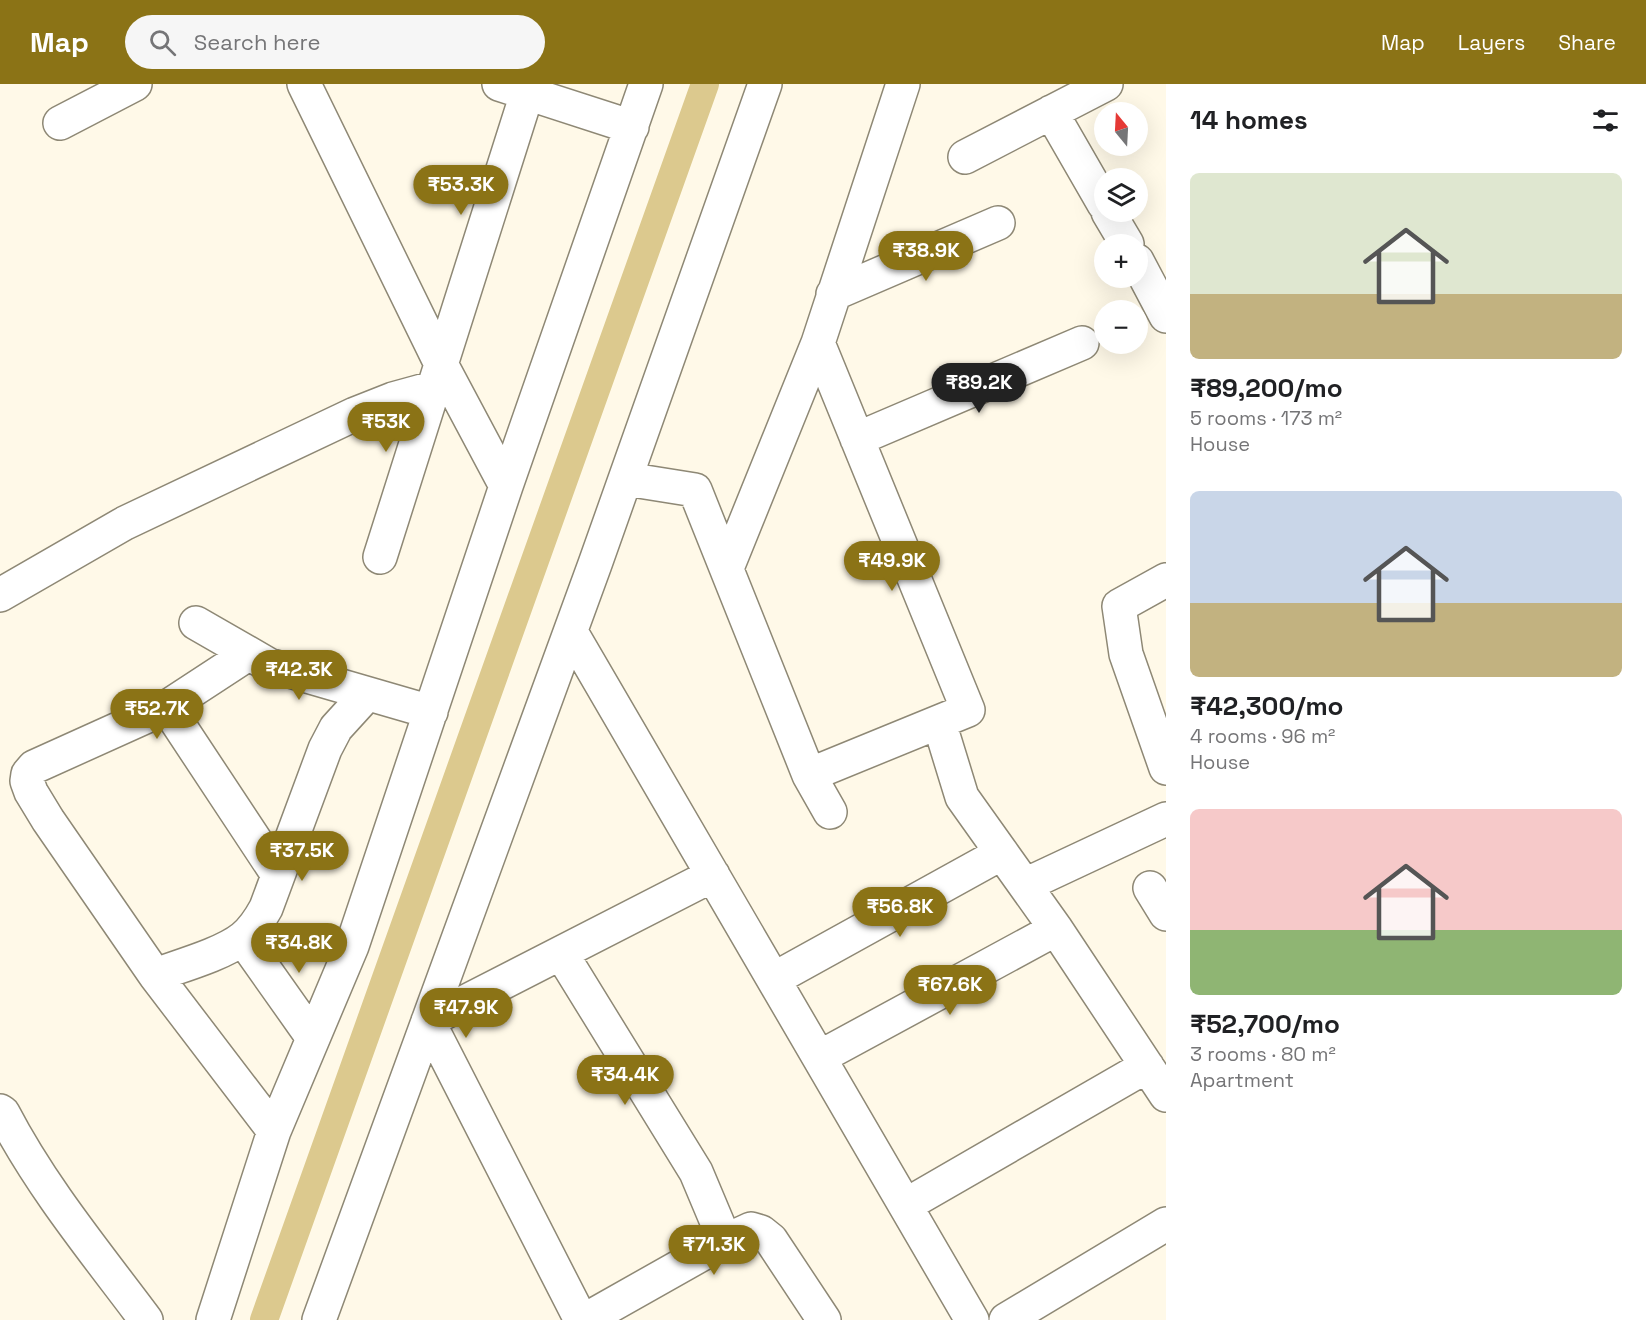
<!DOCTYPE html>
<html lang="en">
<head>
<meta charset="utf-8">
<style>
  :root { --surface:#fff; --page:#f6f6f6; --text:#202124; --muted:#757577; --accent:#8b7316 }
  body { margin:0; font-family:"Space Grotesk",sans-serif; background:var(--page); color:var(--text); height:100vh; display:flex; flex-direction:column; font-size:22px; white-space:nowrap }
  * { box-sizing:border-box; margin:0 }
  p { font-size:20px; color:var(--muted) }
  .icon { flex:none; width:33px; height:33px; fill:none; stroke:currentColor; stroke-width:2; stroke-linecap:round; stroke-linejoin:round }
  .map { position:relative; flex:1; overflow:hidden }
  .side { display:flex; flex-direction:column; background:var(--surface); width:480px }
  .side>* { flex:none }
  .needle { width:39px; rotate:342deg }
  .fabs { position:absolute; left:1094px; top:18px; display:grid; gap:12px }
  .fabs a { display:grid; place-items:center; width:54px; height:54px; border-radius:50%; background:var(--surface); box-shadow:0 6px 24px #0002; font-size:30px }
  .price { position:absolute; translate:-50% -51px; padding:0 14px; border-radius:21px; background:var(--accent); color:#fff; font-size:20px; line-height:39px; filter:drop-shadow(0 2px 3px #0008) }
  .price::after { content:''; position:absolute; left:50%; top:36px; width:18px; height:14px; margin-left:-9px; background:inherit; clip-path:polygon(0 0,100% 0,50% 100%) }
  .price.active { background:#222; color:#fff }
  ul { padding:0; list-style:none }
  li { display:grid; align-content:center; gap:12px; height:318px; padding:0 24px }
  li span { display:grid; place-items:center; height:186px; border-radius:9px; color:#555 }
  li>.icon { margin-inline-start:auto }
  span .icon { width:108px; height:108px; fill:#fffc; stroke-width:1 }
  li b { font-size:26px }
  h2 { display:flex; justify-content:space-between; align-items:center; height:72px; padding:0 24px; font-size:26px }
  header { display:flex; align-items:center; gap:36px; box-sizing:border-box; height:84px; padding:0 30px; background:var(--accent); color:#fff }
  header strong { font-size:28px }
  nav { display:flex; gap:33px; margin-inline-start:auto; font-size:21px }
  .search { width:420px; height:54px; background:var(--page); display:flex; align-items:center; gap:15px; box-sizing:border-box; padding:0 21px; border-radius:33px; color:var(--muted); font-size:22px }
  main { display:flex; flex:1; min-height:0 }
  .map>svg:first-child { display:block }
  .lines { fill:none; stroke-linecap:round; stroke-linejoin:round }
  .canal { stroke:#dcc98e; stroke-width:28 }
  .minor-casing { stroke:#8e8875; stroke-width:36 }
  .minor { stroke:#fff; stroke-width:33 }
</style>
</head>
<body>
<header>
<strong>Map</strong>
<div class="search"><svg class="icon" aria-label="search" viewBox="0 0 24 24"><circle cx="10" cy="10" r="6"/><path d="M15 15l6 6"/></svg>Search here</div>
<nav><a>Map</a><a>Layers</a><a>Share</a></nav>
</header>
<main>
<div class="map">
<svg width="1166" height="1236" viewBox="0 0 1166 1236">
  <rect width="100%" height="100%" fill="#fff9e8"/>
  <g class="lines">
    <path class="canal" d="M264 1236 705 0"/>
    <g class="minor-casing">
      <path id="minor" d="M304 0 441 280 506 402
        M499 0 632 43
        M1051 28 1104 120
        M60 39 135 0
        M965 73 1106 0
        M1108 128 1127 160
        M1137 177 1166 232
        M833 210 998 139
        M857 355 1082 259
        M626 395 695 406 809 691 830 728
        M380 473 530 0
        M727 484 818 259 903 0
        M1166 496 1119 522 1126 570 1166 684
        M0 511 125 439 355 330 393 315 433 304
        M196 539 269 581 431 628
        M571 548 972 1236
        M248 570 167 623 34 683 28 690 27 697 31 708 48 736 155 891 274 1047
        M167 623 278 791
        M939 638 962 713 1056 845 1166 1011
        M809 691 968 626 818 259
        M1025 801 1166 735
        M1150 804 1166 830
        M243 855 313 954
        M561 869 696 1088 725 1157
        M155 891C180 882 223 870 243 854 253 846 260 835 266 824L325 665 336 644 367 610
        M774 895 1002 769
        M820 973 1056 845
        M0 1027 3 1029C42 1104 96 1169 146 1236
        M906 1121 1147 982
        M213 1236 274 1047 352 862 506 402 646 0
        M319 1236 595 480 765 0
        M581 1236 428 937 713 791
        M585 1236 725 1157 751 1145 761 1148 771 1156 824 1236
        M1006 1236 1166 1140"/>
    </g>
    <use href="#minor" class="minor"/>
  </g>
</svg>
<div class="fabs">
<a><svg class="needle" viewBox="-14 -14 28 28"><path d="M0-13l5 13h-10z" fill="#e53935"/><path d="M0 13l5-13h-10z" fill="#757577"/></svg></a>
<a><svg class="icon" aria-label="layers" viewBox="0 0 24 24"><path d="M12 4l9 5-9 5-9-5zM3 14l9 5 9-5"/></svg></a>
<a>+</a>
<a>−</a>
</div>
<b class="price" style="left:461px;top:132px">₹53.3K</b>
<b class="price" style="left:926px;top:198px">₹38.9K</b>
<b class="price active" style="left:979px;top:330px">₹89.2K</b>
<b class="price" style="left:386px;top:369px">₹53K</b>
<b class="price" style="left:892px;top:508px">₹49.9K</b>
<b class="price" style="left:299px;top:617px">₹42.3K</b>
<b class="price" style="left:157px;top:656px">₹52.7K</b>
<b class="price" style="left:302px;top:798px">₹37.5K</b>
<b class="price" style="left:900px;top:854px">₹56.8K</b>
<b class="price" style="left:299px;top:890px">₹34.8K</b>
<b class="price" style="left:950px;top:932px">₹67.6K</b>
<b class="price" style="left:466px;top:955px">₹47.9K</b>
<b class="price" style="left:625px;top:1022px">₹34.4K</b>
<b class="price" style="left:714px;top:1192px">₹71.3K</b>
</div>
<section class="side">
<h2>14 homes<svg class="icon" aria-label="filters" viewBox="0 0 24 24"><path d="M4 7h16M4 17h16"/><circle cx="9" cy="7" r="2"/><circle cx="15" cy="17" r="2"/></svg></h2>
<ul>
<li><span style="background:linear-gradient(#dfe7d0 65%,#c2b280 0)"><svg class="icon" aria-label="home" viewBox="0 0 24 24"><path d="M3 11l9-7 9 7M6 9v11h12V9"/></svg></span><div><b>₹89,200/mo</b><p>5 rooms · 173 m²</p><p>House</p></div></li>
<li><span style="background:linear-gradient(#c9d6e8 60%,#c2b280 0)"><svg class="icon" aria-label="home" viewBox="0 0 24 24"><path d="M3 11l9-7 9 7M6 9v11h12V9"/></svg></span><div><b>₹42,300/mo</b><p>4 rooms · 96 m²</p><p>House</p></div></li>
<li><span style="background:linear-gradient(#f6c9c9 65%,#8fb573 0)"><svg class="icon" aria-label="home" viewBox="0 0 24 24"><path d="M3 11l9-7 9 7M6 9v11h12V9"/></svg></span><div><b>₹52,700/mo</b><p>3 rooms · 80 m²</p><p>Apartment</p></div></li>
</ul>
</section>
</main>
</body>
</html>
